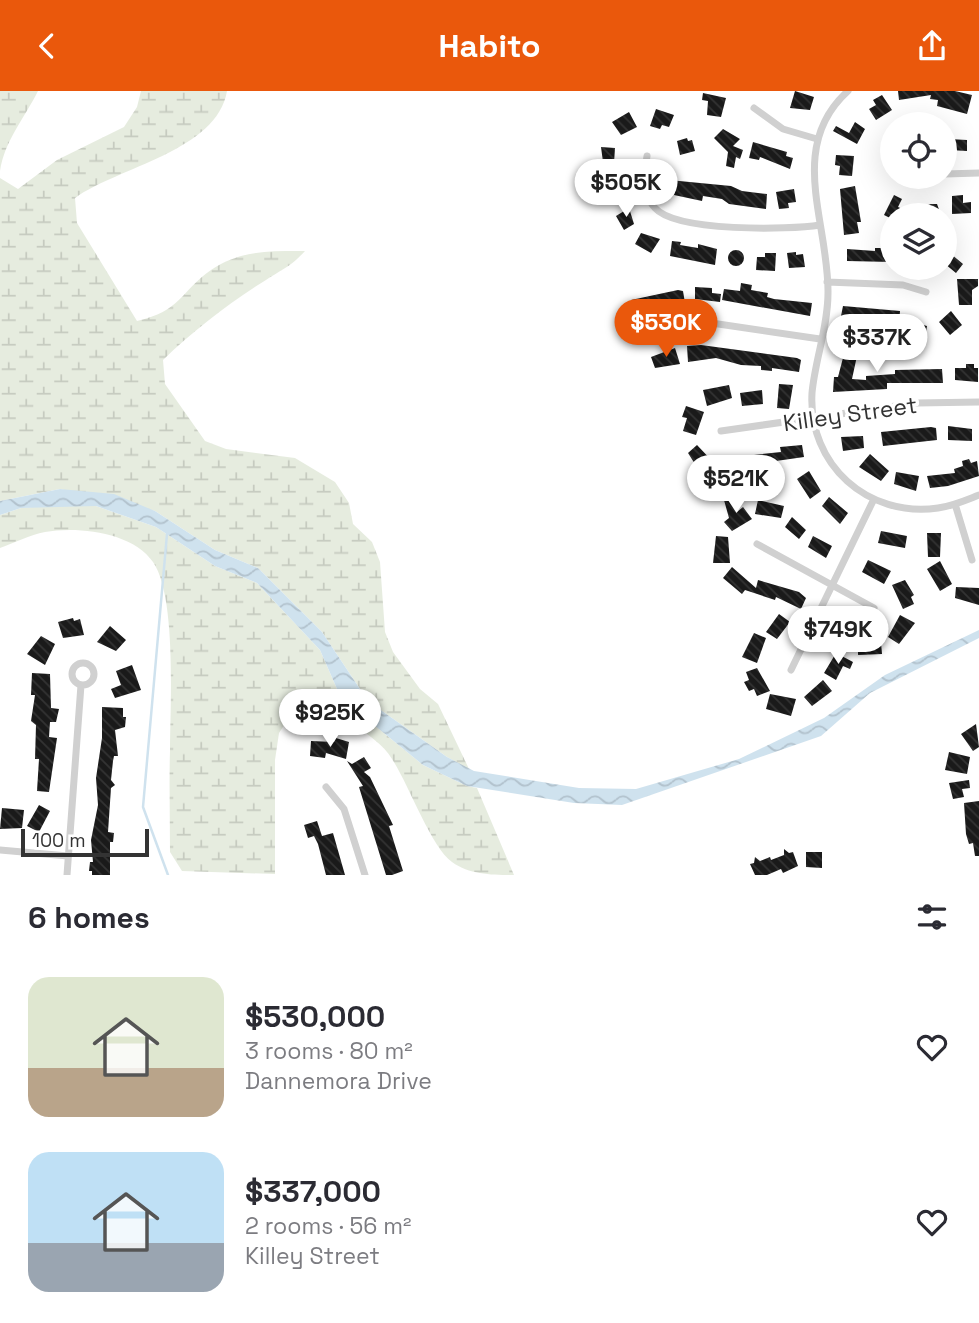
<!DOCTYPE html>
<html lang="en">
<head>
<meta charset="utf-8">
<style>
  :root { --surface:#fff; --page:#f7f7f7; --text:#2b2b33; --muted:#7c7c81; --accent:#ea580c }
  body { margin:0; font-family:"Space Grotesk",sans-serif; background:var(--page); color:var(--text); height:100vh; display:flex; flex-direction:column; font-size:26px; white-space:nowrap }
  * { box-sizing:border-box; margin:0 }
  p { font-size:23px; color:var(--muted) }
  .icon { flex:none; width:38px; height:38px; fill:none; stroke:currentColor; stroke-width:2; stroke-linecap:round; stroke-linejoin:round }
  .map { position:relative; height:784px; overflow:hidden }
  .panel { display:flex; flex-direction:column; background:var(--surface); flex:1 }
  .panel>* { flex:none }
  .tools { position:absolute; left:880px; top:21px; display:grid; gap:14px }
  .tools a { display:grid; place-items:center; width:77px; height:77px; border-radius:50%; background:var(--surface); box-shadow:0 7px 28px #0002; font-size:35px }
  .scale { position:absolute; left:21px; bottom:18px; width:128px; box-sizing:border-box; padding-left:7px; border:4px solid #333; border-top:0; font-size:19px; line-height:24px; white-space:nowrap; color:#333; -webkit-text-stroke:5px #fff; paint-order:stroke }
  .price { position:absolute; translate:-50% -60px; padding:0 16px; border-radius:24px; background:#fff; color:#222; font-size:23px; line-height:46px; filter:drop-shadow(0 2px 4px #0008) }
  .price::after { content:''; position:absolute; left:50%; top:42px; width:21px; height:16px; margin-left:-10px; background:inherit; clip-path:polygon(0 0,100% 0,50% 100%) }
  .price.selected { background:var(--accent); color:#fff }
  ul { padding:0; list-style:none }
  li { display:flex; align-items:center; gap:21px; height:175px; padding:0 28px }
  li span { display:grid; place-items:center; flex:none; width:196px; height:140px; border-radius:21px; color:#555 }
  li>.icon { margin-inline-start:auto }
  span .icon { width:84px; height:84px; fill:#fffc; stroke-width:1 }
  li b { font-size:30px }
  h2 { display:flex; justify-content:space-between; align-items:center; height:84px; padding:0 28px; font-size:30px }
  header { display:flex; justify-content:space-between; align-items:center; height:91px; padding:0 28px; background:var(--accent); color:#fff; font-size:32px; font-weight:700 }
  .map>svg:first-child { display:block }
  .wetland { fill:url(#wetland-marsh) }
  .water { fill:url(#water-waves) }
  .lines { fill:none; stroke-linecap:round; stroke-linejoin:round }
  .stream { stroke:#cfe2ee; stroke-width:2.5 }
  .building { fill:url(#building-back-hatch) }
  .street { stroke:#d0d0d0; stroke-width:7 }
  .labels { text-anchor:middle; stroke-width:7; stroke-linejoin:round; paint-order:stroke }
  .street-label { font-size:23px; fill:#333; stroke:#fff }
</style>
</head>
<body>
<header><svg class="icon" aria-label="back" viewBox="0 0 24 24"><path d="M15 5l-7 7 7 7"/></svg>Habito<svg class="icon" aria-label="share" viewBox="0 0 24 24"><path d="M12 15V3M7 8l5-5 5 5M5 13v7h14v-7"/></svg></header>
<div class="map">
<svg width="979" height="784" viewBox="0 0 979 784">
  <defs>
    <pattern id="wetland-marsh" width="20" height="14" patternUnits="userSpaceOnUse" patternTransform="scale(1.75)"><rect width="20" height="14" fill="#e6ecdf"/><path d="M1 5h8M5 5V1M11 12h8M15 12V8" fill="none" stroke="#c6cbc0"/></pattern>
    <pattern id="water-waves" width="16" height="10" patternUnits="userSpaceOnUse" patternTransform="scale(1.75)"><rect width="16" height="10" fill="#cfe2ee"/><path d="M0 5q4-4 8 0t8 0" fill="none" stroke="#b2c2cd"/></pattern>
    <pattern id="building-back-hatch" width="6" height="6" patternUnits="userSpaceOnUse" patternTransform="scale(1.75)"><rect width="6" height="6" fill="#1a1a1a"/><path d="M-1 5l2 2M0 0l6 6M5-1l2 2" fill="none" stroke="#333"/></pattern>
  </defs>
  <rect width="100%" height="100%" fill="#fff"/>
  <path class="wetland" d="M0 0H38C24 28 5 49 0 80Z
    M141 0H227C217 60 118 76 75 107L77 132 137 230C181 220 180 201 211 179 240 159 271 160 305 160 289 177 284 177 266 189 230 211 193 240 163 269L165 293 205 350 226 358 295 367 335 391 349 412 353 433 372 451 380 471 385 541 393 561 420 598 438 613 469 678 447 666 368 610 322 541 258 477 215 459 155 420 60 398 0 410V87L18 98 57 69 124 36 137 16Z
    M56 414 96 415 156 436 215 475 257 492 320 559 341 607 423 674 467 695 477 697 514 784C493 784 470 784 452 771 431 756 408 692 392 668 383 653 367 643 353 633 329 616 322 611 294 619L279 642 275 669V783L182 780 170 761C170 727 169 693 170 660 170 616 177 506 153 471 133 441 77 435 45 441 30 444 14 452 0 457V424L21 417Z"/>
  <path class="water" d="M60 398 114 403 155 420 215 459 258 477 322 541 368 610 447 666 474 680 579 697 636 698 739 668 824 627 885 584 979 539V547L870 602 821 645 622 714 574 712 467 695 423 674 341 607 320 559 257 492 215 475 156 436 96 415 21 417 0 424V410Z"/>
  <g class="lines">
    <path class="stream" d="M167 443 143 716 168 784"/>
  </g>
  <path class="building" d="M795 0 814 6 810 19 790 17Z
    M898 0H955L972 4 967 23 937 15 938 9 930 8 931 4 899 9Z
    M703 2 726 7 721 26 707 24 708 10 702 9Z
    M882 4 892 19 876 29 869 18 876 14 873 9Z
    M656 18 674 24 669 36 662 34 660 38 650 35Z
    M629 21 637 36 621 44 612 31Z
    M855 31 865 38 857 53 833 40 836 35 849 42Z
    M723 38 740 48 733 55 743 59 740 68 736 66 734 77 726 75 728 61 714 47Z
    M687 47 688 50 692 49 695 60 680 64 677 50Z
    M949 48 967 49V60L949 59Z
    M753 51 787 61 786 65 793 67 790 78 760 66 759 69 749 67Z
    M601 56 615 57 614 72 603 71Z
    M836 64 854 65 852 85 839 84 840 75 835 74Z
    M615 86 617 94 621 92 625 103 602 109 597 91Z
    M669 89 731 95 742 100 767 103 766 118 729 113 722 108 703 105 702 110 674 104 675 101 667 100Z
    M855 95 861 131H857L859 142 844 144 840 98Z
    M794 98 796 111 788 112 789 117 779 118 776 101Z
    M894 104 902 108 898 116 916 124H892V128L884 124Z
    M963 104V112L971 111V122L952 123V105Z
    M931 113H937L941 124H921L919 117Z
    M629 117 634 133 624 139 616 125Z
    M641 142 660 148 651 162 635 153Z
    M672 150 681 151 680 154 698 157V153L717 158 715 174 670 165Z
    M875 157H892V171L847 170V158L875 160Z
    M945 158 963 173 956 182 945 173Z
    M728 167a8 8 0 1 1 16 0a8 8 0 1 1-16 0Z
    M796 161V164L803 163 805 176 789 177 787 162Z
    M765 162H776L775 180 756 179 757 166H765Z
    M957 188H978V195L972 199V214H959Z
    M741 192 752 194 751 199 768 202 767 206 774 208 812 212 810 225 722 209 724 198 740 200Z
    M695 196 712 197V202L721 203 720 211 695 208Z
    M678 199 683 200 685 212 634 221 631 209Z
    M843 215 900 220 899 234 885 232V237L840 230Z
    M951 220 962 234 950 244 939 231Z
    M909 230 927 235 925 246 907 242Z
    M843 248 860 251 852 288 866 289V285L895 283V279L942 278 943 292H887V298L833 301 834 286H838L844 263H841Z
    M701 254 797 267 801 269 799 281 772 277V280L761 279V275L741 274 716 267 688 271 687 255Z
    M675 257 680 273 655 277 651 266Z
    M966 273H974V277H978V291L955 289V277H966Z
    M779 293 793 294 789 318 777 317Z
    M729 294 732 307 707 315 703 299Z
    M762 299 763 313 742 315 740 302Z
    M686 315 704 321 696 344 683 340 687 327 682 326Z
    M948 335 972 338V350L948 349Z
    M931 336 936 337 937 349 883 355 881 341Z
    M863 345 864 357 843 360 841 346Z
    M697 354 715 373 702 384 688 362Z
    M802 354 804 366 776 370 777 381 747 388V395L740 396 739 385 721 388 719 376 751 370 750 365 754 364 781 361 780 356Z
    M870 363 889 380 881 390 859 376Z
    M969 368 971 372 977 370 979 385 948 395 930 397 927 385 955 382 954 378 963 375 962 370Z
    M809 380 821 400 810 408 797 388Z
    M896 381 919 385 916 400 894 393Z
    M829 406 848 422 840 433 822 415Z
    M734 407 737 421 743 416 752 428 732 440 724 431 729 427 724 409Z
    M758 409 784 415 781 427 755 423Z
    M792 426 806 439 799 448 785 436Z
    M881 440 907 445 905 457 878 452Z
    M927 442H941L940 466H928Z
    M716 445 728 446 730 472H713Z
    M813 445 832 455 826 467 808 456Z
    M868 469 891 480 884 493 862 481Z
    M940 470 952 493 940 500 927 478Z
    M732 476 756 497 758 489 799 501 806 507 801 518 776 506 775 509 745 499 742 503 723 487Z
    M905 489 914 504 911 506 914 513 903 518 892 494Z
    M956 496 979 497V514L955 507Z
    M779 523 790 531 777 548 766 541Z
    M900 524 915 532 899 553 888 546Z
    M73 527 74 530 80 528 84 544 63 547 58 531Z
    M832 534 851 544 846 555 826 546Z
    M110 535 126 549 116 560 97 551Z
    M754 542 766 547 757 572 742 566Z
    M41 545 55 553 45 574 27 563Z
    M871 549 881 551 882 563 858 564V550Z
    M836 562 853 571 850 578 843 575 836 589 824 582Z
    M132 574 141 599 115 607 111 598 121 594 116 580Z
    M757 577 770 600 757 605 754 598 749 600 744 591 749 589 746 581Z
    M32 582 50 583 51 617 59 618 56 631H50L49 646 57 647 49 701 37 700 39 668H35L36 634 31 630 35 604H31Z
    M823 589 832 600 812 615 804 606Z
    M770 603 796 608 791 625 766 618Z
    M102 616 123 617V626H126L125 636 115 639 118 665H114L113 670 111 689 115 694 111 697 108 741 114 742 113 751H110V784H92V780H89L90 771H93L91 749 98 714 96 687 102 647Z
    M976 633 979 656 973 660 961 643Z
    M336 647 349 651 346 668 326 662 325 667 310 665 311 650 334 651Z
    M949 661 970 666 967 683 945 679Z
    M364 666 371 677 364 681 370 686 393 734 389 735 403 780 392 784H386L359 696 363 695 347 670 352 673Z
    M969 689 970 697 962 698 964 706 953 708 949 692Z
    M979 710V765H975L973 752 969 753 966 743 964 712Z
    M39 714 50 720 39 741 27 735Z
    M2 717 24 719 22 737 0 738Z
    M317 730 322 745 333 742 345 784H326L318 753 314 745 308 747 304 734Z
    M784 758 789 762 793 761 798 775 783 782 781 778 767 784H755L750 773 754 772 755 766 760 770 770 766 771 769 784 764Z
    M806 761H822V777L806 776Z"/>
  <g class="lines">
    <path class="street" d="M848 0C786 56 829 132 828 202 828 236 815 269 812 302 808 374 868 427 938 417 953 415 966 409 979 404
      M754 17 783 38 817 48
      M647 65C644 82 643 104 655 117 676 141 789 139 820 134
      M945 83 979 82
      M827 191 903 194 926 201
      M641 243 698 230 820 248
      M721 340 917 312 979 311
      M955 413 972 469
      M757 453 874 517
      M72 583a11 11 0 1 1 22 0a11 11 0 1 1-22 0Z
      M791 579 873 410
      M326 696 344 718 365 784
      M0 759 68 765
      M67 784 81 594"/>
  </g>
  <g class="labels">
    <g class="street-label">
      <text transform="translate(850 323) rotate(-8)" y="8">Killey Street</text>
    </g>
  </g>
</svg>
<div class="tools">
<a><svg class="icon" aria-label="locate" viewBox="0 0 24 24"><circle cx="12" cy="12" r="6"/><path d="M12 2v4M12 18v4M2 12h4M18 12h4"/></svg></a>
<a><svg class="icon" aria-label="layers" viewBox="0 0 24 24"><path d="M12 4l9 5-9 5-9-5zM3 14l9 5 9-5"/></svg></a>
</div>
<div class="scale">100 m</div>
<b class="price" style="left:626px;top:128px">$505K</b>
<b class="price selected" style="left:666px;top:268px">$530K</b>
<b class="price" style="left:877px;top:283px">$337K</b>
<b class="price" style="left:736px;top:424px">$521K</b>
<b class="price" style="left:838px;top:575px">$749K</b>
<b class="price" style="left:330px;top:658px">$925K</b>
</div>
<section class="panel">
<h2>6 homes<svg class="icon" aria-label="filters" viewBox="0 0 24 24"><path d="M4 7h16M4 17h16"/><circle cx="9" cy="7" r="2"/><circle cx="15" cy="17" r="2"/></svg></h2>
<ul>
<li><span style="background:linear-gradient(#dfe7d0 65%,#b9a48a 0)"><svg class="icon" aria-label="home" viewBox="0 0 24 24"><path d="M3 11l9-7 9 7M6 9v11h12V9"/></svg></span><div><b>$530,000</b><p>3 rooms · 80 m²</p><p>Dannemora Drive</p></div><svg class="icon" aria-label="heart" viewBox="0 0 24 24"><path d="M12 20l-8-8c-3-5 5-10 8-4 3-6 11-1 8 4z"/></svg></li>
<li><span style="background:linear-gradient(#bfe0f5 65%,#9aa5b1 0)"><svg class="icon" aria-label="home" viewBox="0 0 24 24"><path d="M3 11l9-7 9 7M6 9v11h12V9"/></svg></span><div><b>$337,000</b><p>2 rooms · 56 m²</p><p>Killey Street</p></div><svg class="icon" aria-label="heart" viewBox="0 0 24 24"><path d="M12 20l-8-8c-3-5 5-10 8-4 3-6 11-1 8 4z"/></svg></li>
</ul>
</section>
</body>
</html>
